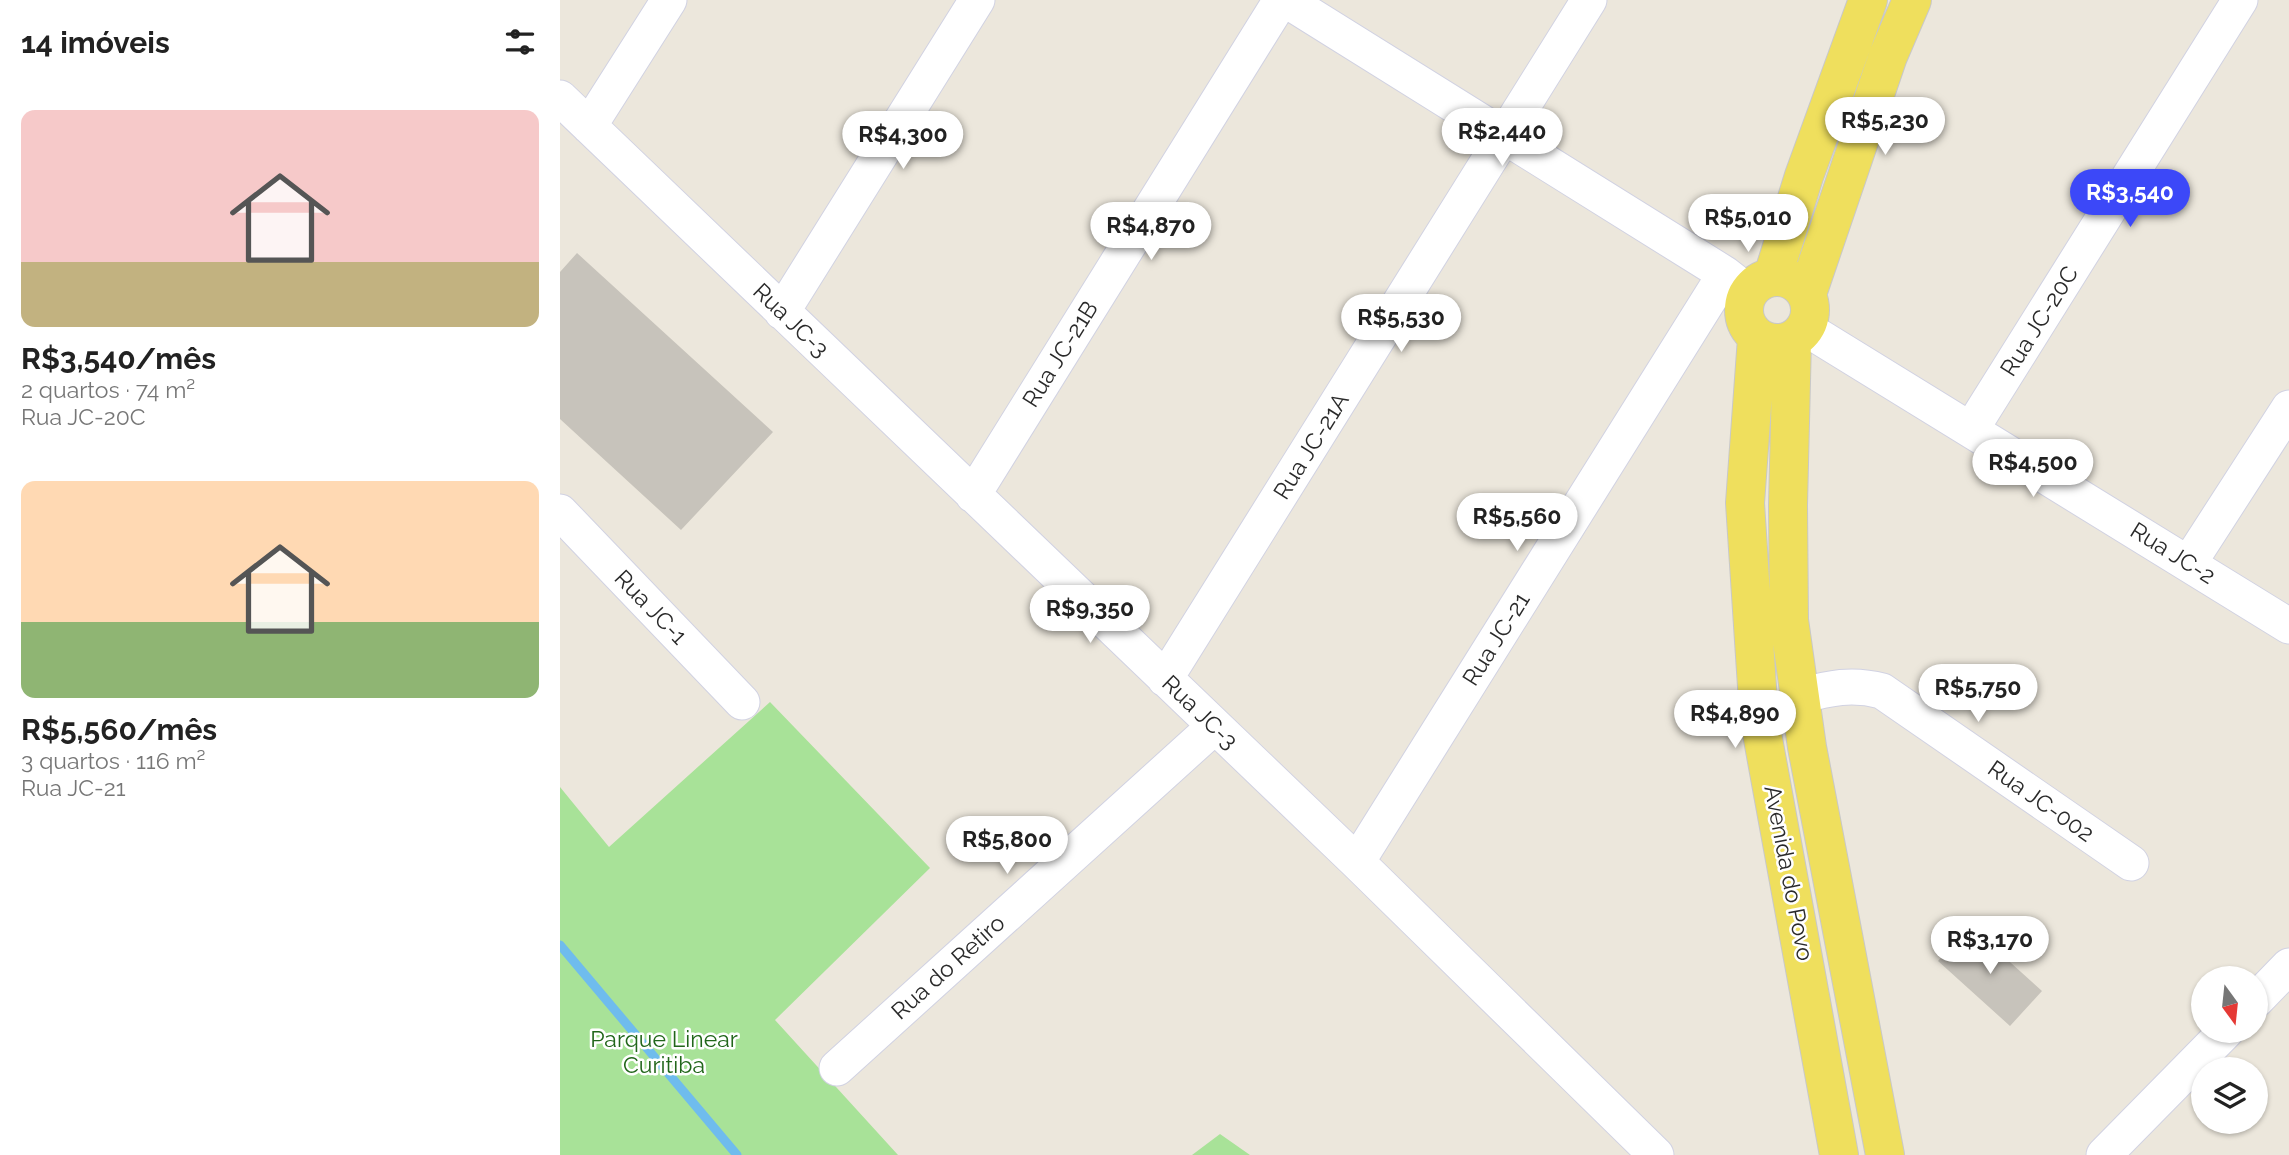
<!DOCTYPE html>
<html lang="pt">
<head>
<meta charset="utf-8">
<style>
  :root { --surface:#fff; --page:#f6f6f6; --text:#222; --muted:#767676; --accent:#3c48f8 }
  body { margin:0; font-family:Raleway,sans-serif; background:var(--page); color:var(--text); height:100vh; display:flex; flex-direction:column; font-size:26px; white-space:nowrap }
  * { box-sizing:border-box; margin:0 }
  p { font-size:23px; color:var(--muted) }
  .icon { flex:none; width:38px; height:38px; fill:none; stroke:currentColor; stroke-width:2; stroke-linecap:round; stroke-linejoin:round }
  .map { position:relative; flex:1; overflow:hidden }
  .panel { display:flex; flex-direction:column; background:var(--surface); width:560px }
  .panel>* { flex:none }
  .needle { width:46px; rotate:165deg }
  .controls { position:absolute; left:1631px; top:966px; display:grid; gap:14px }
  .controls a { display:grid; place-items:center; width:77px; height:77px; border-radius:50%; background:var(--surface); box-shadow:0 2px 5px #0004; font-size:35px }
  .price { position:absolute; translate:-50% -60px; padding:0 16px; border-radius:24px; background:#fff; color:#222; font-size:23px; line-height:46px; filter:drop-shadow(0 2px 4px #0008) }
  .price::after { content:''; position:absolute; left:50%; top:42px; width:21px; height:16px; margin-left:-10px; background:inherit; clip-path:polygon(0 0,100% 0,50% 100%) }
  .price.current { background:var(--accent); color:#fff }
  ul { padding:0; list-style:none }
  li { display:grid; align-content:center; gap:14px; height:371px; padding:0 21px }
  li span { display:grid; place-items:center; height:217px; border-radius:14px; color:#555 }
  li>.icon { margin-inline-start:auto }
  span .icon { width:126px; height:126px; fill:#fffc; stroke-width:1 }
  li b { font-size:30px }
  h2 { display:flex; justify-content:space-between; align-items:center; height:84px; padding:0 21px; font-size:30px }
  main { display:flex; flex:1; min-height:0 }
  .map>svg:first-child { display:block }
  .green { fill:#a8e298 }
  .lines { fill:none; stroke-linecap:round; stroke-linejoin:round }
  .stream { stroke:#6fbced; stroke-width:9 }
  .building { fill:#c7c3bb }
  .minor-casing { stroke:#d1d2e2; stroke-width:37 }
  .major-casing { stroke:#c8c8c8; stroke-width:40 }
  .minor { stroke:#fff; stroke-width:35 }
  .major { stroke:#efdf5d; stroke-width:38 }
  .labels { text-anchor:middle; stroke-width:5; stroke-linejoin:round; paint-order:stroke }
  .street-label { font-size:23px; fill:#2a2a2a; stroke:#fff }
  .park-label { font-size:23px; fill:#21661a; stroke:#fff }
</style>
</head>
<body>
<main>
<section class="panel">
<h2>14 imóveis<svg class="icon" aria-label="filters" viewBox="0 0 24 24"><path d="M4 7h16M4 17h16"/><circle cx="9" cy="7" r="2"/><circle cx="15" cy="17" r="2"/></svg></h2>
<ul>
<li><span style="background:linear-gradient(#f6c9c9 70%,#c2b280 0)"><svg class="icon" aria-label="home" viewBox="0 0 24 24"><path d="M3 11l9-7 9 7M6 9v11h12V9"/></svg></span><div><b>R$3,540/mês</b><p>2 quartos · 74 m²</p><p>Rua JC-20C</p></div></li>
<li><span style="background:linear-gradient(#ffd9b3 65%,#8fb573 0)"><svg class="icon" aria-label="home" viewBox="0 0 24 24"><path d="M3 11l9-7 9 7M6 9v11h12V9"/></svg></span><div><b>R$5,560/mês</b><p>3 quartos · 116 m²</p><p>Rua JC-21</p></div></li>
</ul>
</section>
<div class="map">
<svg width="1729" height="1155" viewBox="0 0 1729 1155">
  <rect width="100%" height="100%" fill="#ece7dc"/>
  <path class="green" d="M210 702 370 868 215 1020 338 1155H0V787L49 847Z
    M660 1134 690 1155H632Z"/>
  <g class="lines">
    <path class="stream" d="M0 945 177 1155"/>
  </g>
  <path class="building" d="M17 253 213 432 121 530 0 419V272Z
    M1410 926 1482 991 1450 1026 1378 961Z"/>
  <g class="lines">
    <g class="minor-casing">
      <path id="minor" d="M726 0 1165 274 1188 292
        M0 98 797 862 1096 1155
        M29 126 109 0
        M222 312 417 0
        M1245 328 1729 626
        M1412 428 1680 0
        M413 495 721 0
        M0 512 182 702
        M1629 563 1729 408
        M605 679 1029 0
        M1240 696C1270 688 1292 683 1322 691L1571 863
        M797 862 1165 274
        M1696 1000 1729 966
        M277 1068 655 726
        M1544 1155 1666 1031"/>
    </g>
    <g class="major-casing">
      <path id="major" d="M1213 276 1244 176 1308 0
        M1184 310a33 33 0 1 1 66 0a33 33 0 1 1-66 0Z
        M1247 294 1328 56 1352 0
        M1197 338 1185 503 1199 717 1279 1155
        M1232 340 1228 505 1229 620 1247 747 1325 1155"/>
    </g>
    <use href="#minor" class="minor"/>
    <use href="#major" class="major"/>
  </g>
  <g class="labels">
    <g class="street-label">
      <text transform="translate(231 320) rotate(44)" y="8">Rua JC-3</text>
      <text transform="translate(1479 321) rotate(-58)" y="8">Rua JC-20C</text>
      <text transform="translate(500 354) rotate(-58)" y="8">Rua JC-21B</text>
      <text transform="translate(751 446) rotate(-58)" y="8">Rua JC-21A</text>
      <text transform="translate(1613 553) rotate(32)" y="8">Rua JC-2</text>
      <text transform="translate(91 607) rotate(46)" y="8">Rua JC-1</text>
      <text transform="translate(936 639) rotate(-58)" y="8">Rua JC-21</text>
      <text transform="translate(640 712) rotate(44)" y="8">Rua JC-3</text>
      <text transform="translate(1481 801) rotate(35)" y="8">Rua JC-002</text>
      <text transform="translate(1229 873) rotate(79)" y="8">Avenida do Povo</text>
      <text transform="translate(388 967) rotate(-42)" y="8">Rua do Retiro</text>
    </g>
    <g class="park-label">
      <text x="104" y="1047">Parque Linear<tspan x="104" dy="26">Curitiba</tspan></text>
    </g>
  </g>
</svg>
<div class="controls">
<a><svg class="needle" viewBox="-14 -14 28 28"><path d="M0-13l5 13h-10z" fill="#e53935"/><path d="M0 13l5-13h-10z" fill="#767676"/></svg></a>
<a><svg class="icon" aria-label="layers" viewBox="0 0 24 24"><path d="M12 4l9 5-9 5-9-5zM3 14l9 5 9-5"/></svg></a>
</div>
<b class="price" style="left:1325px;top:157px">R$5,230</b>
<b class="price" style="left:942px;top:168px">R$2,440</b>
<b class="price" style="left:343px;top:171px">R$4,300</b>
<b class="price current" style="left:1570px;top:229px">R$3,540</b>
<b class="price" style="left:1188px;top:254px">R$5,010</b>
<b class="price" style="left:591px;top:262px">R$4,870</b>
<b class="price" style="left:841px;top:354px">R$5,530</b>
<b class="price" style="left:1473px;top:499px">R$4,500</b>
<b class="price" style="left:957px;top:553px">R$5,560</b>
<b class="price" style="left:530px;top:645px">R$9,350</b>
<b class="price" style="left:1418px;top:724px">R$5,750</b>
<b class="price" style="left:1175px;top:750px">R$4,890</b>
<b class="price" style="left:447px;top:876px">R$5,800</b>
<b class="price" style="left:1430px;top:976px">R$3,170</b>
</div>
</main>
</body>
</html>
